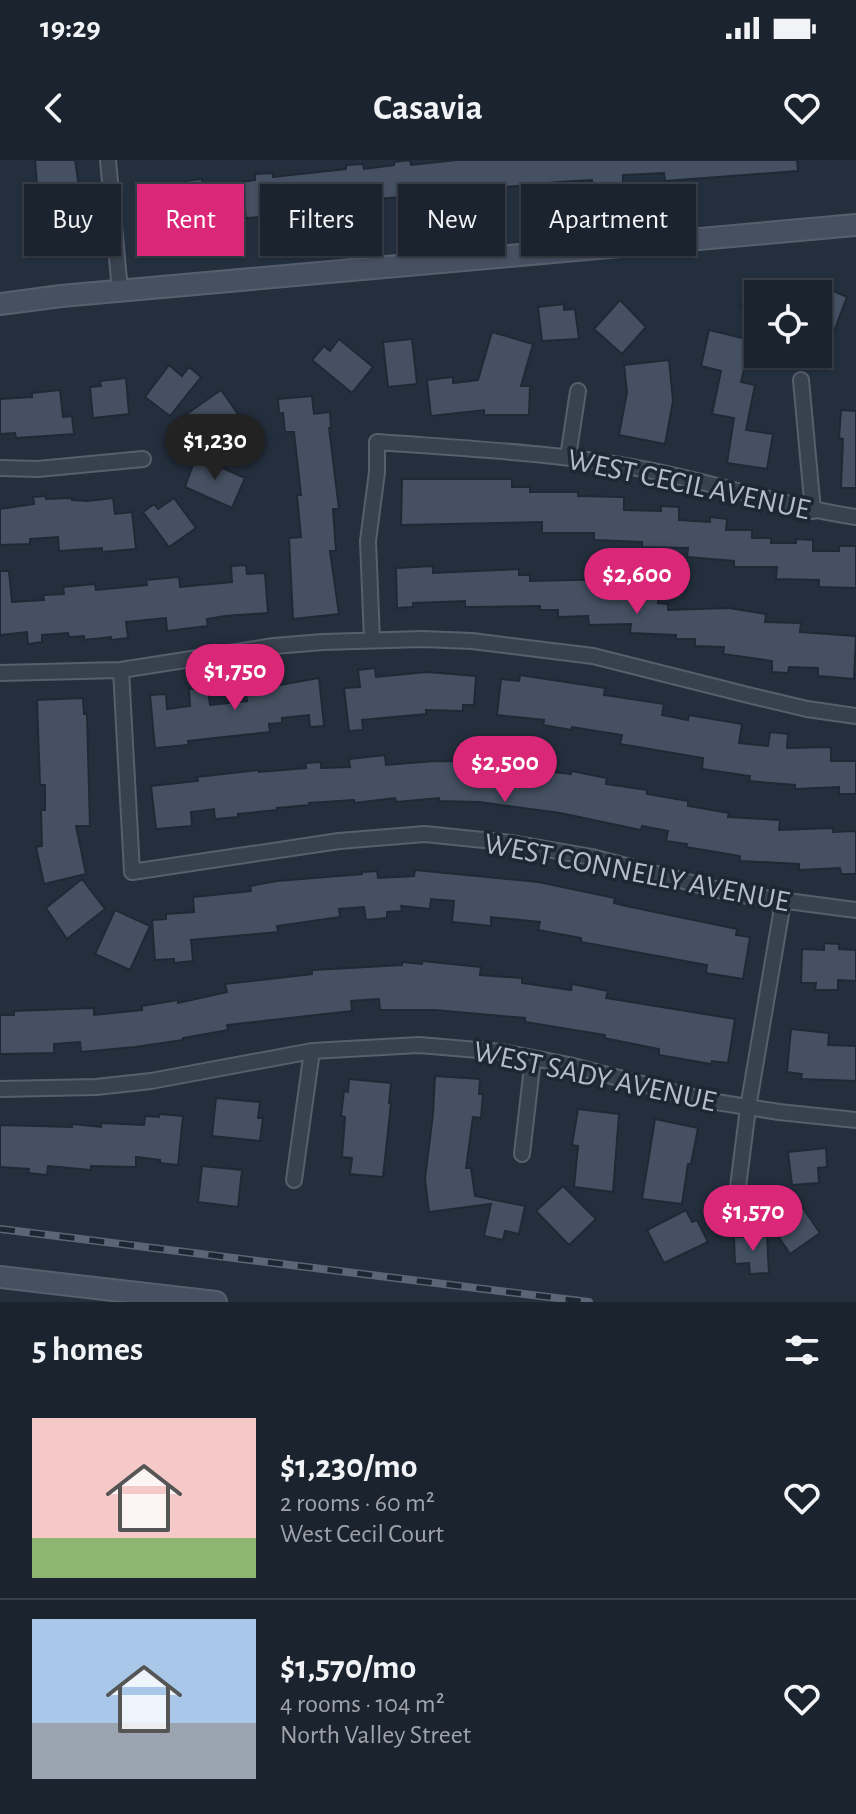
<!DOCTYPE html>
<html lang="en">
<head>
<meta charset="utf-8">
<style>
  :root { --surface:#1b232e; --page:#242b36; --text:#f1f3f6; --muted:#a0a4aa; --line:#39404a; --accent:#db2777 }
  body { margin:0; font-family:"Alegreya Sans",sans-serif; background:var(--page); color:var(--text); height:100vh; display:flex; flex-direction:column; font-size:30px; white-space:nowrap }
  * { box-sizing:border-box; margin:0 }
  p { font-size:26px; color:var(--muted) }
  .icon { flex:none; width:44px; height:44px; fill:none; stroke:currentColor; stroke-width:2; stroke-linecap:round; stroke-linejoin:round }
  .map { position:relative; height:1142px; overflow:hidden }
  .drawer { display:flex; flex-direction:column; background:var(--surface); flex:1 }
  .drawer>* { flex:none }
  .top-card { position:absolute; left:24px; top:24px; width:808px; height:72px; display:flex; gap:16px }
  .controls { position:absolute; left:744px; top:120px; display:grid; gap:16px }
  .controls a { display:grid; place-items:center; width:88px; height:88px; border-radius:0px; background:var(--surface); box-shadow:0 2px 6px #0004,0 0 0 2px var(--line); font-size:40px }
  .price { position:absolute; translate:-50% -68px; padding:0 18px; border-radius:28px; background:var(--accent); color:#fff; font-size:26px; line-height:52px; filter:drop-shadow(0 2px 4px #0008) }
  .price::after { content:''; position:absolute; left:50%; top:48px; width:24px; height:18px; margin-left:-12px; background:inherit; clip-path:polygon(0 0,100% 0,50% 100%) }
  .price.current { background:#222; color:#fff }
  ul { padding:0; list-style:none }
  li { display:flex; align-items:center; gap:24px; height:200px; padding:0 32px }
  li+li { border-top:2px solid var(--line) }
  li span { display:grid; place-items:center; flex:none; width:224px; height:160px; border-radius:0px; color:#555 }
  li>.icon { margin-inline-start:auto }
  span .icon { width:96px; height:96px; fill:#fffc; stroke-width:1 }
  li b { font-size:34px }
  h2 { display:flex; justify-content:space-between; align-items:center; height:96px; padding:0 32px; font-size:34px }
  .tag { padding:0 28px; border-radius:0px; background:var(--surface); box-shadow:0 2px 6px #0004,0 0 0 2px var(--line); font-size:28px; line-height:72px }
  .tag.current { background:var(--accent); color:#fff }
  .status { display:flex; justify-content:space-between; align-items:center; height:56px; padding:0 40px; background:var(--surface); direction:ltr }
  .status svg { height:22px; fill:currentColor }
  header { display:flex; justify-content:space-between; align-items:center; height:104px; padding:0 32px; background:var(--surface); font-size:36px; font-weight:700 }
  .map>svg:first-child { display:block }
  .building { fill:#455162; stroke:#1f2835; stroke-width:2 }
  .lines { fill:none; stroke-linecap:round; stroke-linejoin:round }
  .minor-casing { stroke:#565f6c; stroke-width:18 }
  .secondary-casing { stroke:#565f6c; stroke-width:24 }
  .minor { stroke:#38414e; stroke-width:14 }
  .secondary { stroke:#465061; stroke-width:20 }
  .rail-casing { stroke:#5a6575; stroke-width:8 }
  .rail { stroke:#1d2633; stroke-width:5; stroke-dasharray:15; stroke-linecap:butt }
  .labels { text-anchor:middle; stroke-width:7; stroke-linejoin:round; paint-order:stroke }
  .street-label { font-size:30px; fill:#b4bcc9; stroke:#1d2633 }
</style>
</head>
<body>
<div class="status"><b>19:29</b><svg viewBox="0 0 49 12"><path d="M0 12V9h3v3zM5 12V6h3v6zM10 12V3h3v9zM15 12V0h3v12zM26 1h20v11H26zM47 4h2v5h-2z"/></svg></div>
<header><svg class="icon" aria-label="back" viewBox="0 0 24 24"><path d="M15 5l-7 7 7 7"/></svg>Casavia<svg class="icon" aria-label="heart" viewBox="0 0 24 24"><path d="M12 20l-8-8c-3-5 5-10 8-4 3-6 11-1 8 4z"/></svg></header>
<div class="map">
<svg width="856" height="1142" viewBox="0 0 856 1142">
  <rect width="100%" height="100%" fill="#242f3e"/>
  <path class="building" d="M35 0H75L81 39 83 88 43 91 42 80H34L33 62H40Z
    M410 0 411 5 457 0H797L798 11 665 21 664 13 623 15V25L592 27V20L559 22 484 29 485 37 450 41 421 44 420 35 345 42V49L279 56 246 58 245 50 171 58 172 66 142 68 140 35 151 34 150 28 186 25V21L202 19 203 27 243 22 255 20V14L273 13V17L346 9V5L363 4 364 9 394 5V2Z
    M818 124 847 137 834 171 818 165Z
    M758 135V182L740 143Z
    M620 140 646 167 622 194 594 169Z
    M564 144V150L575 149 579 179 542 181 538 147Z
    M709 170 751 180 741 222 755 225 746 270 773 274 767 309 727 303 734 258 712 254 721 211 701 206Z
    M492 172 533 184 521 226H530L529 255H484V250L431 256 427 220 453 217V223L478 220Z
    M339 179 373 207 352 233 312 200 324 186 330 191Z
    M412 179 417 224 388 227 383 182Z
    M669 200 673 241 665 284 619 275 627 232 624 205Z
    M169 205 182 216 189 207 201 217 170 256 145 237Z
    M126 218 129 254 93 258 90 227 101 226 100 221Z
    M60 230 63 257 72 256 74 274 16 278 15 273 0 274V239L32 237V233Z
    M221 230 240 257 197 287 178 260Z
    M312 236 314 254 330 252 331 268H329L339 349H333L336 391H330L339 454 293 459 289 378 301 377 297 335H301L294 272H285L283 253 279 254 278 239Z
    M841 250 856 251V328H841L843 279 839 278Z
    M196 296 245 318 232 348 185 327Z
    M402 319H512V327H530V332H578V336L624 337V350L661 351V346L679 347V360L710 362V357L727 359 726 370H752V378H771V383H796V379L813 380V391H839V386H856V428L819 427V420L776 419 777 407H734V401L687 397 688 388 642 387V382L594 380V373H542V362L401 365Z
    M45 336 46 339 72 338V340L88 341 113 338 115 354 132 352 136 389 102 392V388L59 391 58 377 30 379V384L0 385V349L34 344 33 337Z
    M174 338 196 368 169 387 143 352 154 344 158 349Z
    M246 405 247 414 265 413 268 453 225 456 207 459 208 466 167 471 166 458 126 462 128 478 111 480V477L84 480V476L69 477 68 473 42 475V482L28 484 27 472 0 475V411H9L12 442 44 440 43 435 64 434 63 427 95 424 96 430 147 425 146 420 179 417 180 427 232 422 231 406Z
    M433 406V413L519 409V415H530V421L617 419V436L659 437 658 443 668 444V450L729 448 766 454 765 462 801 463 800 472 856 476 854 519 818 516V508L789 507 788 513 772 512V501L723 494 724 487 695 486V479H676V475L630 473 631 464 589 465 588 456 558 457V450H540V446L465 447V441L413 443V447L397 448 396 408Z
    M375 508 376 517 427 512 476 516 474 545H463V551L426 550V554L362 560 363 570 349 571 344 528 360 527 358 510Z
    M520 515 605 528 604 535 664 544 662 555 688 560 689 555 742 564 739 583 768 586 770 572 788 574 787 588 831 587V601H856V634H839V627L795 629V625L749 621 750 616 702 609 703 598 620 584 622 575 572 567 571 570 543 565 544 560 497 555 501 519 519 521Z
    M278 517 279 525 319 518 324 566 310 567 309 555 282 558V563L269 564 270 572 188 581V585L155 588 150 535 166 534 167 549 190 546 189 529 208 528 210 545 247 541 245 524Z
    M83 538 84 554H87L90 666H76L86 714 44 724 36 687 42 686 41 650H45V625H40L37 540Z
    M385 595 386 605 435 601 487 602 488 599 524 606 523 608 571 614V611L607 618 606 624 647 630V634L688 641V646L729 653 728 657 780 660 779 670 833 668V672L856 671V714H841L840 708 799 710V704L740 701V696L686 687 687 684 666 681 668 671 642 666 641 670 560 653 479 642 439 641V638L396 642 395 638 354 643V640L309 643 310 645 277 648V650L238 654V657L215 659 214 649 191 652 192 666 156 669 151 626 198 621 197 617 259 610V612L306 608V603L321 602V608L350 607 349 599Z
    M415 710 538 722 615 738 614 743 626 746 737 769 736 775 750 777 743 819 706 813 707 805 581 782V778L538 770 540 762 491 757V766L452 762 454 741 431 739 430 749 401 746 402 751 387 752V758L366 760 364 747 339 749 340 757 277 766 278 772 191 780 193 801 174 803V799L155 800 152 760 166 759V754L194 752 193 737 251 731 250 726 277 721 362 714V712L377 711 378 718 414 716Z
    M82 719 105 749 67 779 46 748Z
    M115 750 150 766 130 810 95 794Z
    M824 783 839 784V789L856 790V821L838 820V830H815L816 823H801L802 789 824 790Z
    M422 801 481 807 480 815 522 818V823L571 830 572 824 608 831 606 838 735 859 728 903 712 901 711 904 659 895V889L604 878 605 875 525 862V858L435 850H380L379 839 351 841 352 851 227 865 228 870 183 878V880L135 887 81 892 80 882 54 884V893L0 894V855H14V851L94 848V855L142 850V846L178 840V843L227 832 225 824 312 814V810L402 805V802L422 804Z
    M791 869 829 873 828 885 856 886V921L801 919 802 914 787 912Z
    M435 916 480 919 479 934H483L481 958 473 957 466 1008H471L475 1036 525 1046 519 1074 505 1071 503 1080 484 1076 491 1044 429 1052 425 1019 433 954Z
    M349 919 391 923 389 943H391L383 1017 350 1014 352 998 342 997 345 957 341 956 344 931 348 932Z
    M216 938 260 942 258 958H263L260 981 212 976Z
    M578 949 619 954 613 1032 574 1027 578 986 572 985Z
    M159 954 183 956 178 1005 160 1003V1000L136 997V1007L91 1006V1010L48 1006 47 1015 28 1013 29 1009 0 1007V965L72 967V964L101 967V963L144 965 145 956 159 957Z
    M655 959 698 968 691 1004H688L682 1044 642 1039Z
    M826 988 827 1007 818 1008 819 1023 792 1025 788 992Z
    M202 1006 242 1010 238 1047 198 1042Z
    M563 1026 596 1059 569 1085 536 1051Z
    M798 1041 820 1073 790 1094 768 1061Z
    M686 1050 692 1062 697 1060 708 1082 664 1103 647 1070Z
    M767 1076 769 1113 750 1114 749 1103 735 1104 734 1077Z"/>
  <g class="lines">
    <g class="minor-casing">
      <path id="minor" d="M108 0 120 131
        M801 220 813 351
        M568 297 578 231
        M0 308 38 309 143 299
        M372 480 368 381 377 312V282C471 289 566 293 658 312 725 326 789 347 856 357
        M121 510 132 712 339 681 425 674 512 683 592 697 734 734 856 750
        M0 513 121 510 274 486 323 482 422 479 472 481 593 496 752 536 807 549 856 556
        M0 929 96 927 151 921 312 891 419 885 502 892 569 905 704 940 779 952 856 960
        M522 994 533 898
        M294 1020 312 891
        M738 1027 748 948 783 742"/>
    </g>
    <g class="secondary-casing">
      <path id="secondary" d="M0 144 61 136 856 65
        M0 1117 216 1142"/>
    </g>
    <use href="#minor" class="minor"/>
    <use href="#secondary" class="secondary"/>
    <g class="rail-casing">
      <path id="rail" d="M0 1069 589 1142"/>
    </g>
    <use href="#rail" class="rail"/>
  </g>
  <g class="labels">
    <g class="street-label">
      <text transform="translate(689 324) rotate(12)" y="10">WEST CECIL AVENUE</text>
      <text transform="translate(637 712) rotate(11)" y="10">WEST CONNELLY AVENUE</text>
      <text transform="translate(595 916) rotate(12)" y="10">WEST SADY AVENUE</text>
    </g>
  </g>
</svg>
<div class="controls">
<a><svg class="icon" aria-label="locate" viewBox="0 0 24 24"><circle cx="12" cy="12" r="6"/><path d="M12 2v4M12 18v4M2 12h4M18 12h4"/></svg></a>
</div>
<b class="price current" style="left:215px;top:322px">$1,230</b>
<b class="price" style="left:637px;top:456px">$2,600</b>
<b class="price" style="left:235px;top:552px">$1,750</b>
<b class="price" style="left:505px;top:644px">$2,500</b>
<b class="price" style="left:753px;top:1093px">$1,570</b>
<div class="top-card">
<a class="tag">Buy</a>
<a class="tag current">Rent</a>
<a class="tag">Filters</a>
<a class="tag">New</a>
<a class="tag">Apartment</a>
</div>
</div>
<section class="drawer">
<h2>5 homes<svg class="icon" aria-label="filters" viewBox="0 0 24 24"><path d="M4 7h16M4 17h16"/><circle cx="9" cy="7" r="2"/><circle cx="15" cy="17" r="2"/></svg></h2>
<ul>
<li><span style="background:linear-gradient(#f6c9c9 75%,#8fb573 0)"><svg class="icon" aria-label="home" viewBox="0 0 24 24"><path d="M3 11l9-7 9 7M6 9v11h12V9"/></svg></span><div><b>$1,230/mo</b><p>2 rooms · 60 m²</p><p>West Cecil Court</p></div><svg class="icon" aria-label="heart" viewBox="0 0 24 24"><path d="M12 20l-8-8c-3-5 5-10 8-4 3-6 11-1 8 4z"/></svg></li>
<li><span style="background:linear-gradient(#a9c7e8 65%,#9aa5b1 0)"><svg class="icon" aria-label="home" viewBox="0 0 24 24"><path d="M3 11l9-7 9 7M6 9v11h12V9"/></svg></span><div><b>$1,570/mo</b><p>4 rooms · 104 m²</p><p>North Valley Street</p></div><svg class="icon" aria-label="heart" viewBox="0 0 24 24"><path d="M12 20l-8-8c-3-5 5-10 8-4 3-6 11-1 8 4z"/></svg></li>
</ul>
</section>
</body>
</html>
